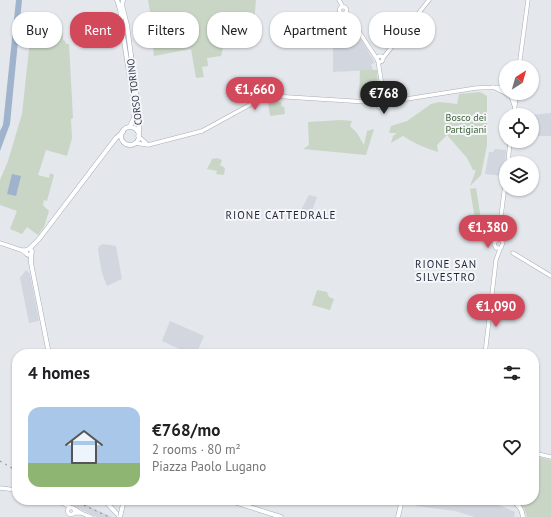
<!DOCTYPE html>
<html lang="en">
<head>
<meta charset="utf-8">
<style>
  :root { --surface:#fff; --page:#f6f6f6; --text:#202124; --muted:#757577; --line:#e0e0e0; --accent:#d1495b }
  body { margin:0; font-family:"PT Sans",sans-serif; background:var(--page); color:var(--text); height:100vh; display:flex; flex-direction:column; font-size:15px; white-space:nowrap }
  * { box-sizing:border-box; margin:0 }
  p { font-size:13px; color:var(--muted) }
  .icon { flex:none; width:22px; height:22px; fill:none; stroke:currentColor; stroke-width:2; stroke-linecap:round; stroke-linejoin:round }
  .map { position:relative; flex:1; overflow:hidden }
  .details { position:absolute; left:12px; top:349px; width:527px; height:156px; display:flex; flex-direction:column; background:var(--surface); border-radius:16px; box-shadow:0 1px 3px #0004 }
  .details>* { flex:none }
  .top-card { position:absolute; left:12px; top:12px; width:527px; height:36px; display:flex; gap:8px }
  .needle { width:26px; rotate:37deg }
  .buttons { position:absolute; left:499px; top:60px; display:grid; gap:8px }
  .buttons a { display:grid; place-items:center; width:40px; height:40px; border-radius:50%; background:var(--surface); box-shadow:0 1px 3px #0004; font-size:20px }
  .price { position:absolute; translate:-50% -34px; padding:0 9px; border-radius:14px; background:var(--accent); color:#fff; font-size:13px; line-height:26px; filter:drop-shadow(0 1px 2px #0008) }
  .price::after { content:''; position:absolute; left:50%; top:24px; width:12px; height:9px; margin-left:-6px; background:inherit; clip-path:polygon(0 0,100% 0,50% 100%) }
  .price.selected { background:#222; color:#fff }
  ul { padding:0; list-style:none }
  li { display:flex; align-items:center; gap:12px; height:100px; padding:0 16px }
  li+li { border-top:1px solid var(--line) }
  li span { display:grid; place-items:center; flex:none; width:112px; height:80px; border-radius:12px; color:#555 }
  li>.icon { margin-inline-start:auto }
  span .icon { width:48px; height:48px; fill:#fffc; stroke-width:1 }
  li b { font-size:17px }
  h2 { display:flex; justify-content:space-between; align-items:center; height:48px; padding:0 16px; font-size:17px }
  .pill { padding:0 14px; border-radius:16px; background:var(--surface); box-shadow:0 1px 3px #0004; font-size:14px; line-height:36px }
  .pill.selected { background:var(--accent); color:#fff }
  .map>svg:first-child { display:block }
  .built { fill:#d2d6de }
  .green { fill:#c9d6c5 }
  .water { fill:#9fb4cc }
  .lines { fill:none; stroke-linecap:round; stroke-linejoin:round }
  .secondary-casing { stroke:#a9aeb7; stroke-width:4.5 }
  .primary-casing { stroke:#a3abb8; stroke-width:5 }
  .secondary { stroke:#fff; stroke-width:3.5 }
  .primary { stroke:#fff; stroke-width:4 }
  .rail { stroke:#7d8696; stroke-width:1; stroke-dasharray:2 4; stroke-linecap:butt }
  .primary-bridge-casing { stroke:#a3abb8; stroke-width:5; stroke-linecap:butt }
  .primary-bridge { stroke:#fff; stroke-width:4 }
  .labels { text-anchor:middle; stroke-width:4; stroke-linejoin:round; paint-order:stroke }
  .street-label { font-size:10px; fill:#2b3445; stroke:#f4f6f9 }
  .park-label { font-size:10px; fill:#3f6138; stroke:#f4f6f9 }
  .neighbourhood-label { font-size:11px; letter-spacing:1px; fill:#1d2536; stroke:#f4f6f9 }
</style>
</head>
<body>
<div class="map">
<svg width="551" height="517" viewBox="0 0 551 517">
  <rect width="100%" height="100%" fill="#e4e7ec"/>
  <path class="built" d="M344 14 357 34 334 39Z
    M361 39 375 63 371 64 373 70 333 72V46Z
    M551 113V136H532L531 115Z
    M495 149 506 150 504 176 485 174 489 152H493Z
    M309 195 317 197 309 219 299 214Z
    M103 244 116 246 122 279 107 286 102 273 98 250 99 246Z
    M26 270 30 274 39 321 29 323 20 278Z
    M170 321 204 336 196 354H190L162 341Z
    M61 500H76L112 517H97Z
    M417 500H487L515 512 514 517H475L455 511 416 506Z"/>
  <path class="green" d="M148 0H256L253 35 226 36 221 56 207 58 208 66 202 67 204 77 196 78 191 49 154 56 153 48 156 47Z
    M63 33V40L65 41 66 44H69L73 118 71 119 72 138 67 156 46 150 38 175 49 178 50 173 54 175 47 201 44 200 43 205 49 211 44 227 38 235 27 227 22 234 10 229 17 211 0 205V180L8 161 22 114 30 40 33 39V35Z
    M360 70H377L378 96 373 99 359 98Z
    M480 92 487 96V145L481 175 470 186 476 170H473L467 158 447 135 437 145 438 152C425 148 414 143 403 136L391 143 393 136 397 133H389L391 126 407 121 431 104 440 102 457 104 459 94Z
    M281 102 282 107 284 106 285 114 270 116 268 103Z
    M341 120 352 121 350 126 357 133 364 145 367 131 374 129 366 155 303 149 309 145 308 122Z
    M217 158 222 160 220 165 225 168 224 175 216 174 217 171 207 169 212 159Z
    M476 188 482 225H476L470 189Z
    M317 290 327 292 329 297 334 299 330 310 312 305Z
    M534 456 551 460V517H527L524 508 514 500H534Z"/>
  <path class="water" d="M16 0H22L10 124 0 151V131L3 125Z
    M12 174 21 176 16 196 7 194Z"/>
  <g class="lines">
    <g class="secondary-casing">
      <path id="secondary" d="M339 0 343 7
        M339.5 10a3.5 3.5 0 1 1 7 0a3.5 3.5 0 1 1-7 0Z
        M346 12 377 59
        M377 59a3 3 0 1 1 6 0a3 3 0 1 1-6 0Z
        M383 58 429 0
        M378 61 384 98
        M519 67 528 0
        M493 87 509 95
        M511 96 514 105
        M377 103a5 5 0 1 1 10 0a5 5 0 1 1-10 0Z
        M386 100 394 101 476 88 506 87
        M514 115 516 95
        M138 136 146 143
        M135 143 148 145 202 131 255 102 272 96 367 102 377 101
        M508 163 510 141
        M497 240 500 239 503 242 501 248H496L494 244 499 233 506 176
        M0 243 21 250
        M26 250H21L27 254
        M513 253 551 276
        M485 354 496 260 500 249
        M534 453 551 457
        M0 488 17 490
        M56 500 70 507
        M67.5 511a3.5 3.5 0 1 1 7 0a3.5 3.5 0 1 1-7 0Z
        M73 508 81 513H74
        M81 513 91 517"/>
    </g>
    <g class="primary-casing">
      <path id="primary" d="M117 0C120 8 123 17 120 25L122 29 135 110 134 118 130 126
        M123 0 122 5 127 25 139 116V133
        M121 136a9 9 0 1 1 18 0a9 9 0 1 1-18 0Z
        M29 249 39 239 116 138 123 132
        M26 252a3 3 0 1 1 6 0a3 3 0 1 1-6 0Z
        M31 253V263L49 354
        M104 500 120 517
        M228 500 281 517
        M510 500C518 504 522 508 523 517
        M398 517 402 500"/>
    </g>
    <use href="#secondary" class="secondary"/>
    <use href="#primary" class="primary"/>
    <path class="rail" d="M0 461 17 471
      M73 500 109 517"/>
    <g class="primary-bridge-casing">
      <path id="primary-bridge" d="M120 517 124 500"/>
    </g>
    <use href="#primary-bridge" class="primary-bridge"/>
  </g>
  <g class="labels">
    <g class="street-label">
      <text transform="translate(134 92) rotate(-97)" y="4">CORSO TORINO</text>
    </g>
    <g class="park-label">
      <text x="466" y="121">Bosco dei<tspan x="466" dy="12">Partigiani</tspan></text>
    </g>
    <g class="neighbourhood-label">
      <text x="281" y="219">RIONE CATTEDRALE</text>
      <text x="446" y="268">RIONE SAN<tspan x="446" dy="13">SILVESTRO</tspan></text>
    </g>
  </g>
</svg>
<div class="buttons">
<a><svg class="needle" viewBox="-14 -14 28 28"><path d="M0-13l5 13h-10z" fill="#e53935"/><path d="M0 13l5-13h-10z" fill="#757577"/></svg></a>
<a><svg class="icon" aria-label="locate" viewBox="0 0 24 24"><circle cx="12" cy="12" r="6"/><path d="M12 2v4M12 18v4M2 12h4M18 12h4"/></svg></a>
<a><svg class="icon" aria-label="layers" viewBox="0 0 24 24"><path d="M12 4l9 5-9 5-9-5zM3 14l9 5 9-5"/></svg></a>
</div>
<b class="price" style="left:255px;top:111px">€1,660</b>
<b class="price selected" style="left:384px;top:115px">€768</b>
<b class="price" style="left:488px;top:249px">€1,380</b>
<b class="price" style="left:496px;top:328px">€1,090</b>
<div class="top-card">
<a class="pill">Buy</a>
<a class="pill selected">Rent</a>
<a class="pill">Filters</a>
<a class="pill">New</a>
<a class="pill">Apartment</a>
<a class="pill">House</a>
</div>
<section class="details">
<h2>4 homes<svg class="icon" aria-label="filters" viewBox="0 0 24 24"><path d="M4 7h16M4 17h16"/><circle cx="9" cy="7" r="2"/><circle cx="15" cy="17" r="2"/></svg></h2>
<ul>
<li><span style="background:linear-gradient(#a9c7e8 70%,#8fb573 0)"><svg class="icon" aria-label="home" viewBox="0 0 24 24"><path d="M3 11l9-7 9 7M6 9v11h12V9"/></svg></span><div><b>€768/mo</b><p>2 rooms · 80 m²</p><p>Piazza Paolo Lugano</p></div><svg class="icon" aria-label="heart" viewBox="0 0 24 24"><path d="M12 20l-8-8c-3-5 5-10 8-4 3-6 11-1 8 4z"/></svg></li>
</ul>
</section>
</div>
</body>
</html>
